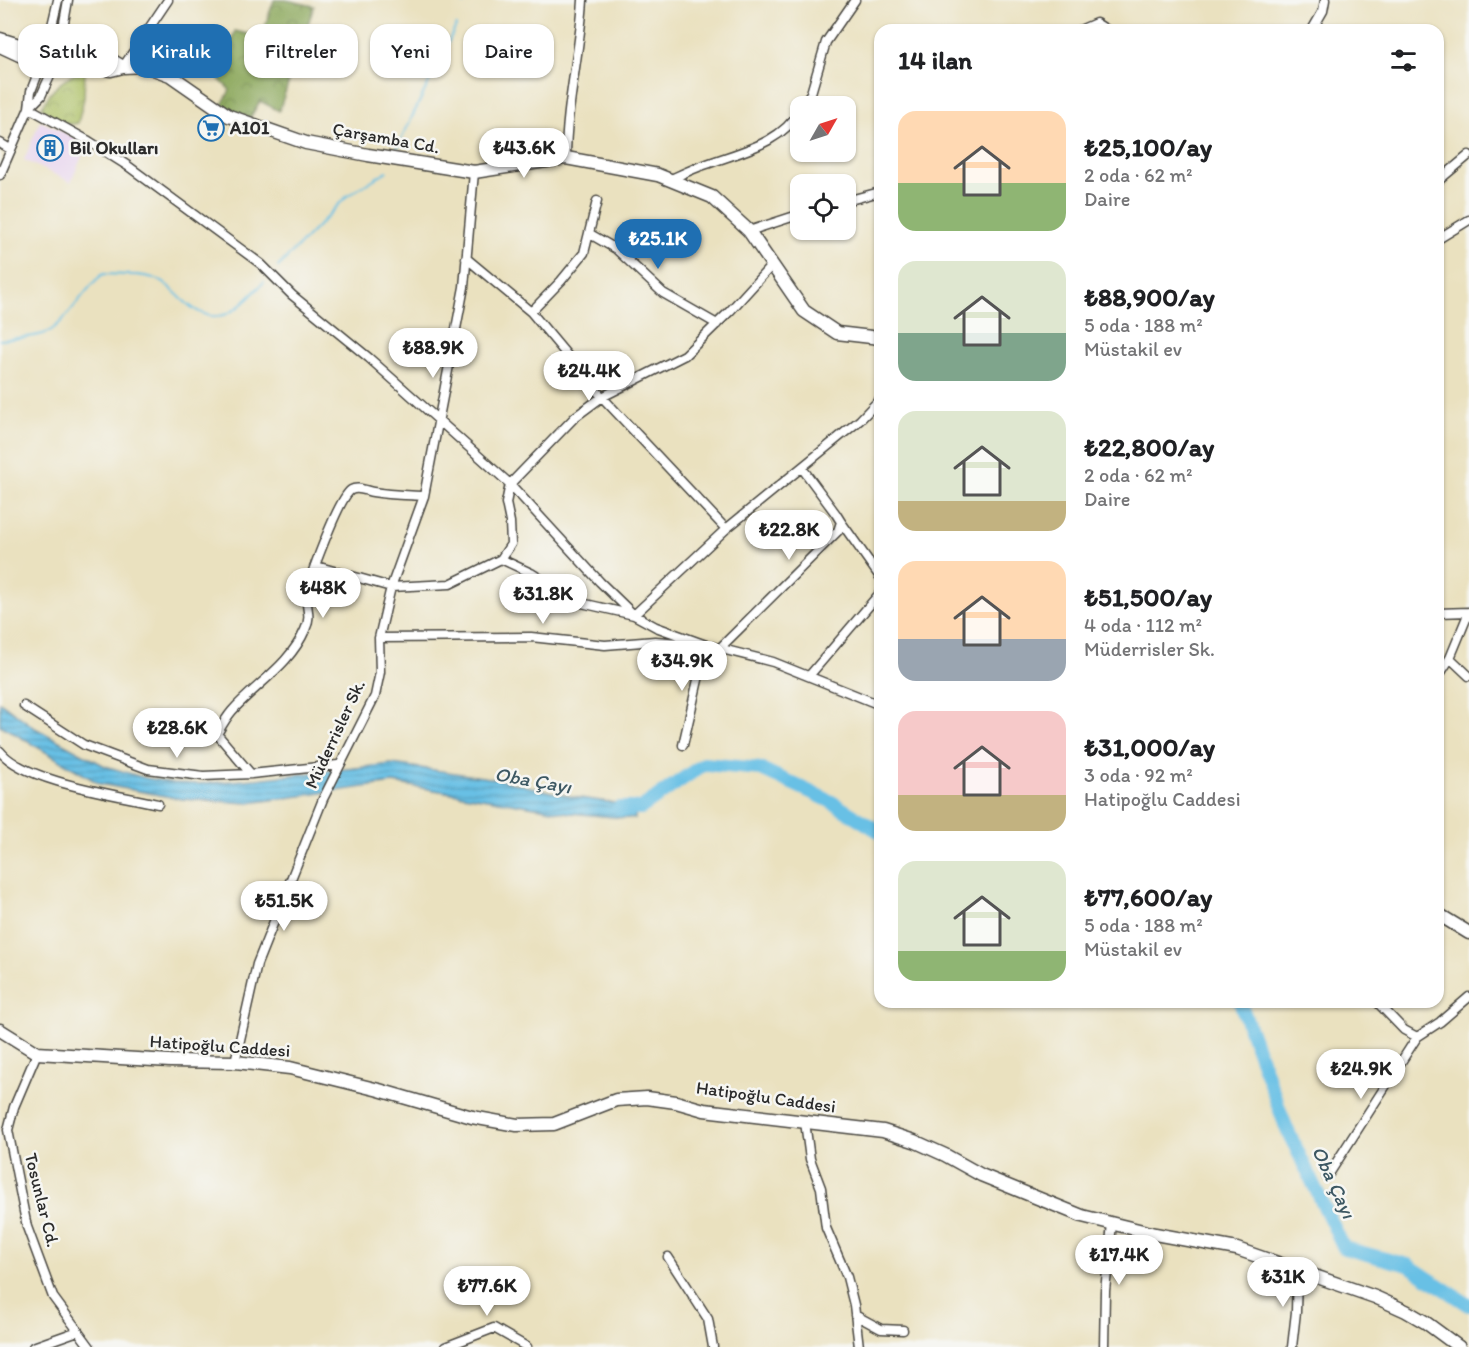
<!DOCTYPE html>
<html lang="tr">
<head>
<meta charset="utf-8">
<style>
  :root { --surface:#fff; --page:#f2f2f2; --text:#202124; --muted:#757577; --accent:#1f6fb2 }
  body { margin:0; font-family:Itim,sans-serif; background:var(--page); color:var(--text); height:100vh; display:flex; flex-direction:column; font-size:22px; white-space:nowrap }
  * { box-sizing:border-box; margin:0 }
  p { font-size:20px; color:var(--muted) }
  .icon { flex:none; width:33px; height:33px; fill:none; stroke:currentColor; stroke-width:2; stroke-linecap:round; stroke-linejoin:round }
  .map { position:relative; flex:1; overflow:hidden }
  .panel { position:absolute; left:874px; top:24px; width:570px; height:984px; display:flex; flex-direction:column; background:var(--surface); border-radius:18px; box-shadow:0 2px 4px #0004 }
  .panel>* { flex:none }
  .banner { position:absolute; left:18px; top:24px; width:570px; height:54px; display:flex; gap:12px }
  .needle { width:39px; rotate:51deg }
  .controls { position:absolute; left:790px; top:96px; display:grid; gap:12px }
  .controls a { display:grid; place-items:center; width:66px; height:66px; border-radius:12px; background:var(--surface); box-shadow:0 2px 4px #0004; font-size:30px }
  .price { position:absolute; translate:-50% -51px; padding:0 14px; border-radius:21px; background:#fff; color:#222; font-size:20px; line-height:39px; filter:drop-shadow(0 2px 3px #0008) }
  .price::after { content:''; position:absolute; left:50%; top:36px; width:18px; height:14px; margin-left:-9px; background:inherit; clip-path:polygon(0 0,100% 0,50% 100%) }
  .price.on { background:var(--accent); color:#fff }
  ul { padding:0; list-style:none }
  li { display:flex; align-items:center; gap:18px; height:150px; padding:0 24px }
  li span { display:grid; place-items:center; flex:none; width:168px; height:120px; border-radius:18px; color:#555 }
  li>.icon { margin-inline-start:auto }
  span .icon { width:72px; height:72px; fill:#fffc; stroke-width:1 }
  li b { font-size:26px }
  h2 { display:flex; justify-content:space-between; align-items:center; height:72px; padding:0 24px; font-size:26px }
  .pill { padding:0 21px; border-radius:18px; background:var(--surface); box-shadow:0 2px 4px #0004; font-size:21px; line-height:54px }
  .pill.on { background:var(--accent); color:#fff }
  .map>svg:first-child { display:block }
  .built { fill:#e7d2ef }
  .forest { fill:url(#forest-crowns); stroke:#5a6842; stroke-width:1.5 }
  .park { fill:url(#park-crowns); stroke:#6c7547; stroke-width:1.5 }
  .water { fill:url(#water-rules); stroke:#4a7688; stroke-width:1.5 }
  .lines { fill:none; stroke-linecap:round; stroke-linejoin:round }
  .stream { stroke:#68c0e5; stroke-width:2 }
  .river { stroke:#68c0e5; stroke-width:14 }
  .street-casing { stroke:#484641; stroke-width:11 }
  .secondary-casing { stroke:#484641; stroke-width:15 }
  .street { stroke:#fff; stroke-width:8 }
  .secondary { stroke:#fff; stroke-width:12 }
  .labels { text-anchor:middle; stroke-width:5; stroke-linejoin:round; paint-order:stroke }
  .poi-label { font-size:18px; font-weight:bold; fill:#2b2b2b; stroke:#f6f6f2; text-anchor:start }
  .street-label { font-size:18px; fill:#2b2b2b; stroke:#f6f6f2 }
  .water-label { font-size:20px; font-style:italic; fill:#3d5863; stroke:#f6f6f2 }
</style>
</head>
<body>
<div class="map">
<svg width="1469" height="1347" viewBox="0 0 1469 1347">
  <defs>
    <pattern id="forest-crowns" width="20" height="18" patternUnits="userSpaceOnUse" patternTransform="scale(1.5)"><rect width="20" height="18" fill="#89a659"/><path d="M2 6a3 3 0 1 1 6 0M12 15a3 3 0 1 1 6 0" fill="none" stroke="#70874a"/></pattern>
    <pattern id="park-crowns" width="20" height="18" patternUnits="userSpaceOnUse" patternTransform="scale(1.5)"><rect width="20" height="18" fill="#acbf63"/><path d="M2 6a3 3 0 1 1 6 0M12 15a3 3 0 1 1 6 0" fill="none" stroke="#8c9b52"/></pattern>
    <pattern id="water-rules" width="6" height="5" patternUnits="userSpaceOnUse" patternTransform="scale(1.5)"><rect width="6" height="5" fill="#68c0e5"/><path d="M0 2.5h6" fill="none" stroke="#569cba"/></pattern>
  </defs>
  <rect width="100%" height="100%" fill="#f6f6f2"/>
  <filter id="ink" filterUnits="userSpaceOnUse"><feTurbulence type="fractalNoise" baseFrequency=".0167" numOctaves="2"/><feDisplacementMap in="SourceGraphic" scale="12" xChannelSelector="R" yChannelSelector="G"/><feConvolveMatrix kernelMatrix="1 2 1 2 8 2 1 2 1" color-interpolation-filters="sRGB"/></filter>
  <filter id="wash" filterUnits="userSpaceOnUse"><feTurbulence type="fractalNoise" baseFrequency=".008" numOctaves="4" result="noise"/><feDisplacementMap in="SourceGraphic" scale="24" xChannelSelector="R" yChannelSelector="G"/><feGaussianBlur stdDeviation="1.35" result="paint"/><feColorMatrix in="noise" values="0 0 0 0 0 0 0 0 0 0 0 0 0 0 0 0 0 1.4 0 .05"/><feComposite in="paint" operator="in"/></filter>
  <g filter="url(#wash)">
    <rect width="100%" height="100%" fill="#eae1bf"/>
    <path class="built" d="M40 121 82 141 85 149 71 182 24 160Z"/>
    <path class="forest" d="M274 0H286L314 6 279 111 260 101 250 118 222 105 230 90 219 79 235 31 261 37Z"/>
    <path class="park" d="M85 69 84 98 78 123C65 127 48 118 42 107 52 87 65 78 85 69Z"/>
    <path class="water" d="M0 702 35 728 105 766 145 778 174 783 198 784 256 779 392 764 496 779 573 797 635 806V819L570 813 393 783 249 803 182 799 100 784 0 725Z"/>
    <g class="lines">
      <path class="stream" d="M464 4 465 0
        M397 148 456 26
        M278 267 347 196 387 171
        M0 340C14 338 29 338 43 334 63 329 84 288 103 274 121 275 142 273 159 280 168 284 176 294 184 301 219 333 238 309 264 282"/>
      <path class="river" d="M619 808H641L704 764 761 769 830 801 880 832
        M1240 1002 1286 1127 1344 1248 1408 1265 1469 1305"/>
    </g>
  </g>
  <g filter="url(#ink)">
    <g class="lines">
      <g class="street-casing">
        <path id="street" d="M1080 30 1096 23 1107 30
          M1312 30 1323 11 1325 0
          M47 47 58 0
          M59 51 68 0
          M123 67 168 0
          M802 106 811 93 826 42 855 0
          M29 108 87 140 128 166 261 264 292 295 369 358 510 484 600 582 634 615 726 529 860 420 880 399
          M29 108 41 96 54 67
          M0 143 10 149
          M566 158C566 105 580 53 583 0
          M0 175 29 108 31 91 42 63
          M669 180C682 174 694 168 707 164 742 151 781 144 801 109
          M1438 181 1469 155
          M846 201 880 192
          M749 231 801 214
          M590 234 616 249 663 293 717 324
          M1438 239 1469 220
          M466 258 531 312 602 397 726 529
          M531 312 561 281 584 253 597 201
          M841 522 880 577
          M501 559 531 573 577 602 634 615 656 627 706 645 773 662 880 705
          M316 566 391 587 424 496 464 287 474 172
          M1438 613 1469 612
          M379 638 531 637 605 645 655 641 706 645 683 745
          M719 649 838 531 841 522 836 514 802 468
          M1450 658 1469 676
          M809 676 880 593
          M1438 677 1450 658 1469 612
          M24 706 84 745 148 769 203 776 251 774 338 765
          M0 751C24 782 119 795 158 804
          M251 774 217 734C221 727 226 718 232 711 256 684 290 665 305 630 313 614 304 606 307 591 311 574 339 498 351 490 358 486 366 491 373 492 390 495 407 495 424 496
          M1377 1002 1404 1030 1417 1037 1440 1022 1469 997
          M37 1053 14 1107 8 1130 27 1227 53 1297 90 1347
          M235 1062 257 964 323 799 375 696 380 672 379 638 391 587 450 584 501 559 511 544 510 522 506 503 510 484 575 417 602 397 685 355 730 311 772 265
          M805 1122 810 1159 821 1188 826 1228 847 1277 854 1305 859 1347
          M1327 1177 1417 1037
          M668 1257 708 1319 713 1347
          M855 1315 881 1329 903 1330
          M33 1347 78 1331
          M445 1347 494 1328 527 1347
          M1104 1347 1105 1291 1112 1224
          M1292 1347 1296 1312 1297 1271"/>
      </g>
      <g class="secondary-casing">
        <path id="secondary" d="M0 39 41 52
          M0 46 28 59 40 60
          M40 57a11 11 0 1 1 22 0a11 11 0 1 1-22 0Z
          M61 54 111 60 123 67
          M59 63 111 70 123 67 145 66 170 75 229 116 306 143 368 155 474 172 566 158 658 175 712 197 749 231 804 311 837 333 880 338
          M1438 914 1469 933
          M0 1030 37 1053 170 1061 235 1062 290 1068 379 1090 472 1117 517 1125 554 1124 616 1100 647 1098 676 1102 704 1110 883 1131 914 1141 945 1155 981 1175 1082 1216 1155 1234 1237 1249 1375 1297 1406 1311 1425 1322 1459 1347"/>
      </g>
      <use href="#street" class="street"/>
      <use href="#secondary" class="secondary"/>
    </g>
  </g>
  <defs>
    <g id="supermarket-ring" transform="scale(1.35)"><circle r="9.5" fill="#f6f6f2" stroke="#1f6fb2" stroke-width="1.5"/><path d="M-6-5.5h2.5l.6 2H6L4.5 2H-2.5L-4.4-4H-6ZM-1.5 3.2a1.3 1.3 0 1 0 .1 0ZM3 3.2a1.3 1.3 0 1 0 .1 0Z" fill="#1f6fb2"/></g>
    <g id="building-ring" transform="scale(1.35)"><circle r="9.5" fill="#f6f6f2" stroke="#1f6fb2" stroke-width="1.5"/><path d="M-4-6H4V6H1V3H-1V6H-4ZM-2.5-4.3h1.7v1.8h-1.7ZM.8-4.3h1.7v1.8H.8ZM-2.5-1h1.7V.8h-1.7ZM.8-1h1.7V.8H.8Z" fill="#1f6fb2"/></g>
  </defs>
  <g fill-rule="evenodd">
    <use href="#supermarket-ring" x="211" y="128"/>
    <use href="#building-ring" x="50" y="148"/>
  </g>
  <g class="labels">
    <g class="poi-label">
      <text x="230" y="134">A101</text>
      <text x="70" y="154">Bil Okulları</text>
    </g>
    <g class="street-label">
      <text transform="translate(386 138) rotate(10)" y="6">Çarşamba Cd.</text>
      <text transform="translate(335 734) rotate(-65)" y="6">Müderrisler Sk.</text>
      <text transform="translate(220 1046) rotate(4)" y="6">Hatipoğlu Caddesi</text>
      <text transform="translate(766 1097) rotate(8)" y="6">Hatipoğlu Caddesi</text>
      <text transform="translate(42 1200) rotate(76)" y="6">Tosunlar Cd.</text>
    </g>
    <g class="water-label">
      <text transform="translate(533 780) rotate(10)" y="7">Oba Çayı</text>
      <text transform="translate(1334 1182) rotate(65)" y="7">Oba Çayı</text>
    </g>
  </g>
</svg>
<div class="controls">
<a><svg class="needle" viewBox="-14 -14 28 28"><path d="M0-13l5 13h-10z" fill="#e53935"/><path d="M0 13l5-13h-10z" fill="#757577"/></svg></a>
<a><svg class="icon" aria-label="locate" viewBox="0 0 24 24"><circle cx="12" cy="12" r="6"/><path d="M12 2v4M12 18v4M2 12h4M18 12h4"/></svg></a>
</div>
<b class="price" style="left:524px;top:179px">₺43.6K</b>
<b class="price on" style="left:658px;top:270px">₺25.1K</b>
<b class="price" style="left:433px;top:379px">₺88.9K</b>
<b class="price" style="left:589px;top:402px">₺24.4K</b>
<b class="price" style="left:789px;top:561px">₺22.8K</b>
<b class="price" style="left:323px;top:619px">₺48K</b>
<b class="price" style="left:543px;top:625px">₺31.8K</b>
<b class="price" style="left:682px;top:692px">₺34.9K</b>
<b class="price" style="left:177px;top:759px">₺28.6K</b>
<b class="price" style="left:284px;top:932px">₺51.5K</b>
<b class="price" style="left:1361px;top:1100px">₺24.9K</b>
<b class="price" style="left:1119px;top:1286px">₺17.4K</b>
<b class="price" style="left:1283px;top:1308px">₺31K</b>
<b class="price" style="left:487px;top:1317px">₺77.6K</b>
<div class="banner">
<a class="pill">Satılık</a>
<a class="pill on">Kiralık</a>
<a class="pill">Filtreler</a>
<a class="pill">Yeni</a>
<a class="pill">Daire</a>
</div>
<section class="panel">
<h2>14 ilan<svg class="icon" aria-label="filters" viewBox="0 0 24 24"><path d="M4 7h16M4 17h16"/><circle cx="9" cy="7" r="2"/><circle cx="15" cy="17" r="2"/></svg></h2>
<ul>
<li><span style="background:linear-gradient(#ffd9b3 60%,#8fb573 0)"><svg class="icon" aria-label="home" viewBox="0 0 24 24"><path d="M3 11l9-7 9 7M6 9v11h12V9"/></svg></span><div><b>₺25,100/ay</b><p>2 oda · 62 m²</p><p>Daire</p></div></li>
<li><span style="background:linear-gradient(#dfe7d0 60%,#7fa58c 0)"><svg class="icon" aria-label="home" viewBox="0 0 24 24"><path d="M3 11l9-7 9 7M6 9v11h12V9"/></svg></span><div><b>₺88,900/ay</b><p>5 oda · 188 m²</p><p>Müstakil ev</p></div></li>
<li><span style="background:linear-gradient(#dfe7d0 75%,#c2b280 0)"><svg class="icon" aria-label="home" viewBox="0 0 24 24"><path d="M3 11l9-7 9 7M6 9v11h12V9"/></svg></span><div><b>₺22,800/ay</b><p>2 oda · 62 m²</p><p>Daire</p></div></li>
<li><span style="background:linear-gradient(#ffd9b3 65%,#9aa5b1 0)"><svg class="icon" aria-label="home" viewBox="0 0 24 24"><path d="M3 11l9-7 9 7M6 9v11h12V9"/></svg></span><div><b>₺51,500/ay</b><p>4 oda · 112 m²</p><p>Müderrisler Sk.</p></div></li>
<li><span style="background:linear-gradient(#f6c9c9 70%,#c2b280 0)"><svg class="icon" aria-label="home" viewBox="0 0 24 24"><path d="M3 11l9-7 9 7M6 9v11h12V9"/></svg></span><div><b>₺31,000/ay</b><p>3 oda · 92 m²</p><p>Hatipoğlu Caddesi</p></div></li>
<li><span style="background:linear-gradient(#dfe7d0 75%,#8fb573 0)"><svg class="icon" aria-label="home" viewBox="0 0 24 24"><path d="M3 11l9-7 9 7M6 9v11h12V9"/></svg></span><div><b>₺77,600/ay</b><p>5 oda · 188 m²</p><p>Müstakil ev</p></div></li>
</ul>
</section>
</div>
</body>
</html>
